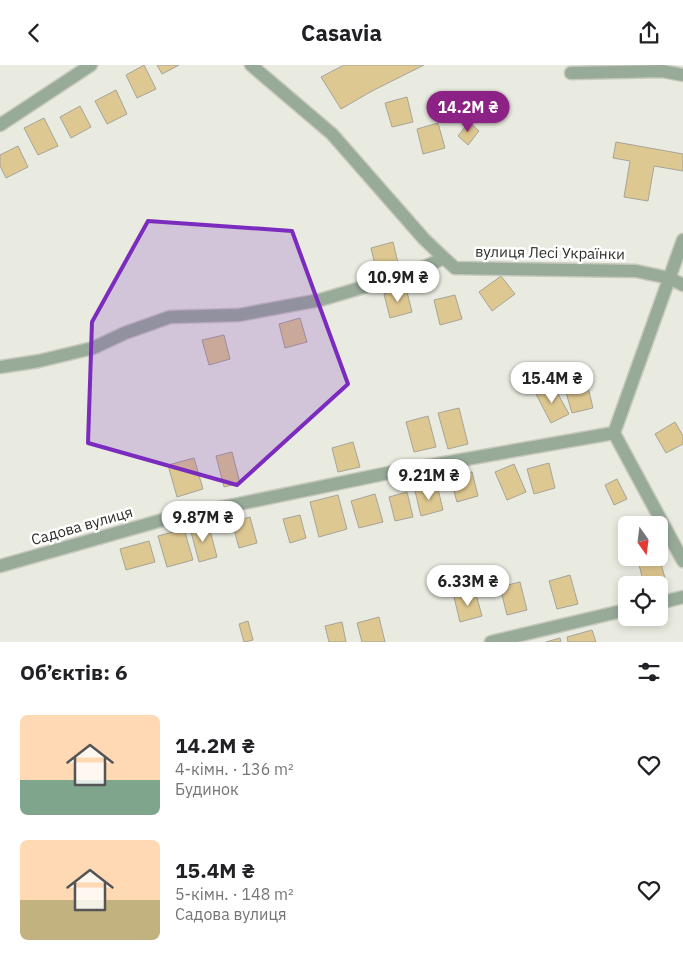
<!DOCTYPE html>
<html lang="uk">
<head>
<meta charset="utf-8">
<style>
  :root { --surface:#fff; --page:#f2f2f2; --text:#202124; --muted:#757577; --accent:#8d2286 }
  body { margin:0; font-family:"IBM Plex Sans",sans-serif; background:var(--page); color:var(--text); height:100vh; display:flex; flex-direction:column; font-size:19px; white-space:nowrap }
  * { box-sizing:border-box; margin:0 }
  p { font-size:16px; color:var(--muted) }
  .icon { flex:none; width:28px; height:28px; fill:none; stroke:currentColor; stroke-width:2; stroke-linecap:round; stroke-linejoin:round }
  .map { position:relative; height:577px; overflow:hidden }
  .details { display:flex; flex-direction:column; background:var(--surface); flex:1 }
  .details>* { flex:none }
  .needle { width:32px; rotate:166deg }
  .fabs { position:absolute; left:618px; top:451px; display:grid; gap:10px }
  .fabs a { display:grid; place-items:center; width:50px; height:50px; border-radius:8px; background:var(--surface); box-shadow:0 2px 8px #0003; font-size:25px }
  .price { position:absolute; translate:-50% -42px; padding:0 11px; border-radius:18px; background:#fff; color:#222; font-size:16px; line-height:32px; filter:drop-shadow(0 1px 2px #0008) }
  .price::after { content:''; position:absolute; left:50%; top:30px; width:15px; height:11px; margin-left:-8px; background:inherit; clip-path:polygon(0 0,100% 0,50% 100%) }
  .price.current { background:var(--accent); color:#fff }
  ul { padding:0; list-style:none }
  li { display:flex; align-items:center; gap:15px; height:125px; padding:0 20px }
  li span { display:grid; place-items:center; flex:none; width:140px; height:100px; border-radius:8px; color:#555 }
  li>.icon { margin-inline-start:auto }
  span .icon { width:60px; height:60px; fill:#fffc; stroke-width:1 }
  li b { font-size:21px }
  h2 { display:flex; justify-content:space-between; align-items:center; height:60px; padding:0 20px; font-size:21px }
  header { display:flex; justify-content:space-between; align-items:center; height:65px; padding:0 20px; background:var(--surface); font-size:22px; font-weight:700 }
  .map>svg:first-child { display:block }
  .building { fill:#dec891; stroke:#a7a399 }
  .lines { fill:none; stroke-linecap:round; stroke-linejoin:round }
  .minor-casing { stroke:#c7c9bf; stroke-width:15 }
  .minor { stroke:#98ab99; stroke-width:12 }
  .marked { fill:#7b2cbf; fill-opacity:0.2; stroke:#7b2cbf; stroke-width:4; stroke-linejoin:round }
  .labels { text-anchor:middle; stroke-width:5; stroke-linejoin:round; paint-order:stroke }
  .street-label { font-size:15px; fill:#2c2d29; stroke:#fff }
</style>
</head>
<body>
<header><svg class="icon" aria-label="back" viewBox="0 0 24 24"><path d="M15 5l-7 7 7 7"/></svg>Casavia<svg class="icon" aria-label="share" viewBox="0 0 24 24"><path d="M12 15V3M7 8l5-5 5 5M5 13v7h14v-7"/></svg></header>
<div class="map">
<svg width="683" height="577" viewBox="0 0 683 577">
  <rect width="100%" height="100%" fill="#e9ebe0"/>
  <path class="building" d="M144 0 156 24 137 33 126 10Z
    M157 0H179L162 9Z
    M344 0H424L372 26 341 44 321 12Z
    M116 25 127 49 107 59 95 36Z
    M407 32 413 57 392 62 385 38Z
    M80 41 91 62 71 73 60 52Z
    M44 53 58 81 38 90 24 63Z
    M469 57 479 66 468 80 458 71Z
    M438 58 445 83 423 89 417 64Z
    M616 77 683 89V106L654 101 648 136 624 132 630 96 613 93Z
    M18 81 28 102 6 113 0 101V90Z
    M393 177 399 202 377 208 371 183Z
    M501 211 515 229 492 246 479 227Z
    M406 223 412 247 390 253 384 229Z
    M455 230 462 254 440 260 434 235Z
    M300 253 307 277 285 283 279 259Z
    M224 270 230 294 209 300 202 275Z
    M587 318 593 343 572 348 565 324Z
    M553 320 569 349 551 358 536 329Z
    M459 343 468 379 448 384 438 348Z
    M428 351 436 382 414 387 406 357Z
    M675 357 683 371V379L666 388 655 369Z
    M353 377 360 402 338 407 332 383Z
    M232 387 240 418 224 422 216 391Z
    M194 393 203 424 177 432 168 400Z
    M549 398 555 423 534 429 527 404Z
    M514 399 526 427 507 435 495 407Z
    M472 407 478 431 457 437 450 412Z
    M617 414 627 434 614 440 605 420Z
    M437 420 443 445 421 451 415 426Z
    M407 427 413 452 395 456 389 432Z
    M375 429 383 457 359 463 351 436Z
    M338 430 347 464 319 472 310 437Z
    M300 450 306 473 290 478 283 454Z
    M250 452 257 478 239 483 232 457Z
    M208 458 217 492 199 497 190 463Z
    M184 464 193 495 167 502 158 471Z
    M149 476 155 497 126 505 120 484Z
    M637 492H659L665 513 644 519Z
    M570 510 578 539 557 544 549 516Z
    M520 517 527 545 507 550 500 522Z
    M475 526 482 551 460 557 454 532Z
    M379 552 385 577H362L357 558Z
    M248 556 253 575 244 577 239 559Z
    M342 557 346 577H329L325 561Z
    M592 565 596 577H568L567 572Z
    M560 573 561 577H546Z"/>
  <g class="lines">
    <g class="minor-casing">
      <path id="minor" d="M251 0 332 69 424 174 444 193
        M571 8 662 6 683 10
        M0 60 91 0
        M0 302 39 296 93 283 125 268 170 252 239 250 320 235 411 208 444 193 455 203 636 206 669 213 683 220
        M614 368 683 175
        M614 368 683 496
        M0 501 166 454 393 407 614 368
        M659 538 683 532
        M491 577 626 545"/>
    </g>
    <use href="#minor" class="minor"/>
  </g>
  <path class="marked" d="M148 156 292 166 348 319 237 420 88 378 92 257Z"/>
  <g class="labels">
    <g class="street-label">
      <text transform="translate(550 188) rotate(1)" y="5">вулиця Лесі Українки</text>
      <text transform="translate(82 461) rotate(-16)" y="5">Садова вулиця</text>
    </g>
  </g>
</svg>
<div class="fabs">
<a><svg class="needle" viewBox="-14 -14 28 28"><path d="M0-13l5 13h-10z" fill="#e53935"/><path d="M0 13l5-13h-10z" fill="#757577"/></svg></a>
<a><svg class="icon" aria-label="locate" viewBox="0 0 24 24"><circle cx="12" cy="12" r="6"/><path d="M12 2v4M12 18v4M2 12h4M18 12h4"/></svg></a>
</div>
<b class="price current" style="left:468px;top:68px">14.2M ₴</b>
<b class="price" style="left:398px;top:238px">10.9M ₴</b>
<b class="price" style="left:552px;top:339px">15.4M ₴</b>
<b class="price" style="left:429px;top:436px">9.21M ₴</b>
<b class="price" style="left:203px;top:478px">9.87M ₴</b>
<b class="price" style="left:468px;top:542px">6.33M ₴</b>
</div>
<section class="details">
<h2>Об’єктів: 6<svg class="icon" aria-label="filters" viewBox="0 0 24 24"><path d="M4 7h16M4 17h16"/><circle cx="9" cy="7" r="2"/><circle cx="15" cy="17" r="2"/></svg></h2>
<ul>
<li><span style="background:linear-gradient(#ffd9b3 65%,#7fa58c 0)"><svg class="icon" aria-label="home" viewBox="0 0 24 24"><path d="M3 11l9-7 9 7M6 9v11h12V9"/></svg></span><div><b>14.2M ₴</b><p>4-кімн. · 136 m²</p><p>Будинок</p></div><svg class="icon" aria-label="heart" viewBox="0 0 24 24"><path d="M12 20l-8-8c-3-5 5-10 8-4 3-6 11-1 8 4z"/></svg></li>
<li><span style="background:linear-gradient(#ffd9b3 60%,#c2b280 0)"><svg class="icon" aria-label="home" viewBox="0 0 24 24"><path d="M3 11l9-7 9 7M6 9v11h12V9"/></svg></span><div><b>15.4M ₴</b><p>5-кімн. · 148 m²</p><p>Садова вулиця</p></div><svg class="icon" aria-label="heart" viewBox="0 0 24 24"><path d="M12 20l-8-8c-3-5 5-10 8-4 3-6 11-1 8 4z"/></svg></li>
</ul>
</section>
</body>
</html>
